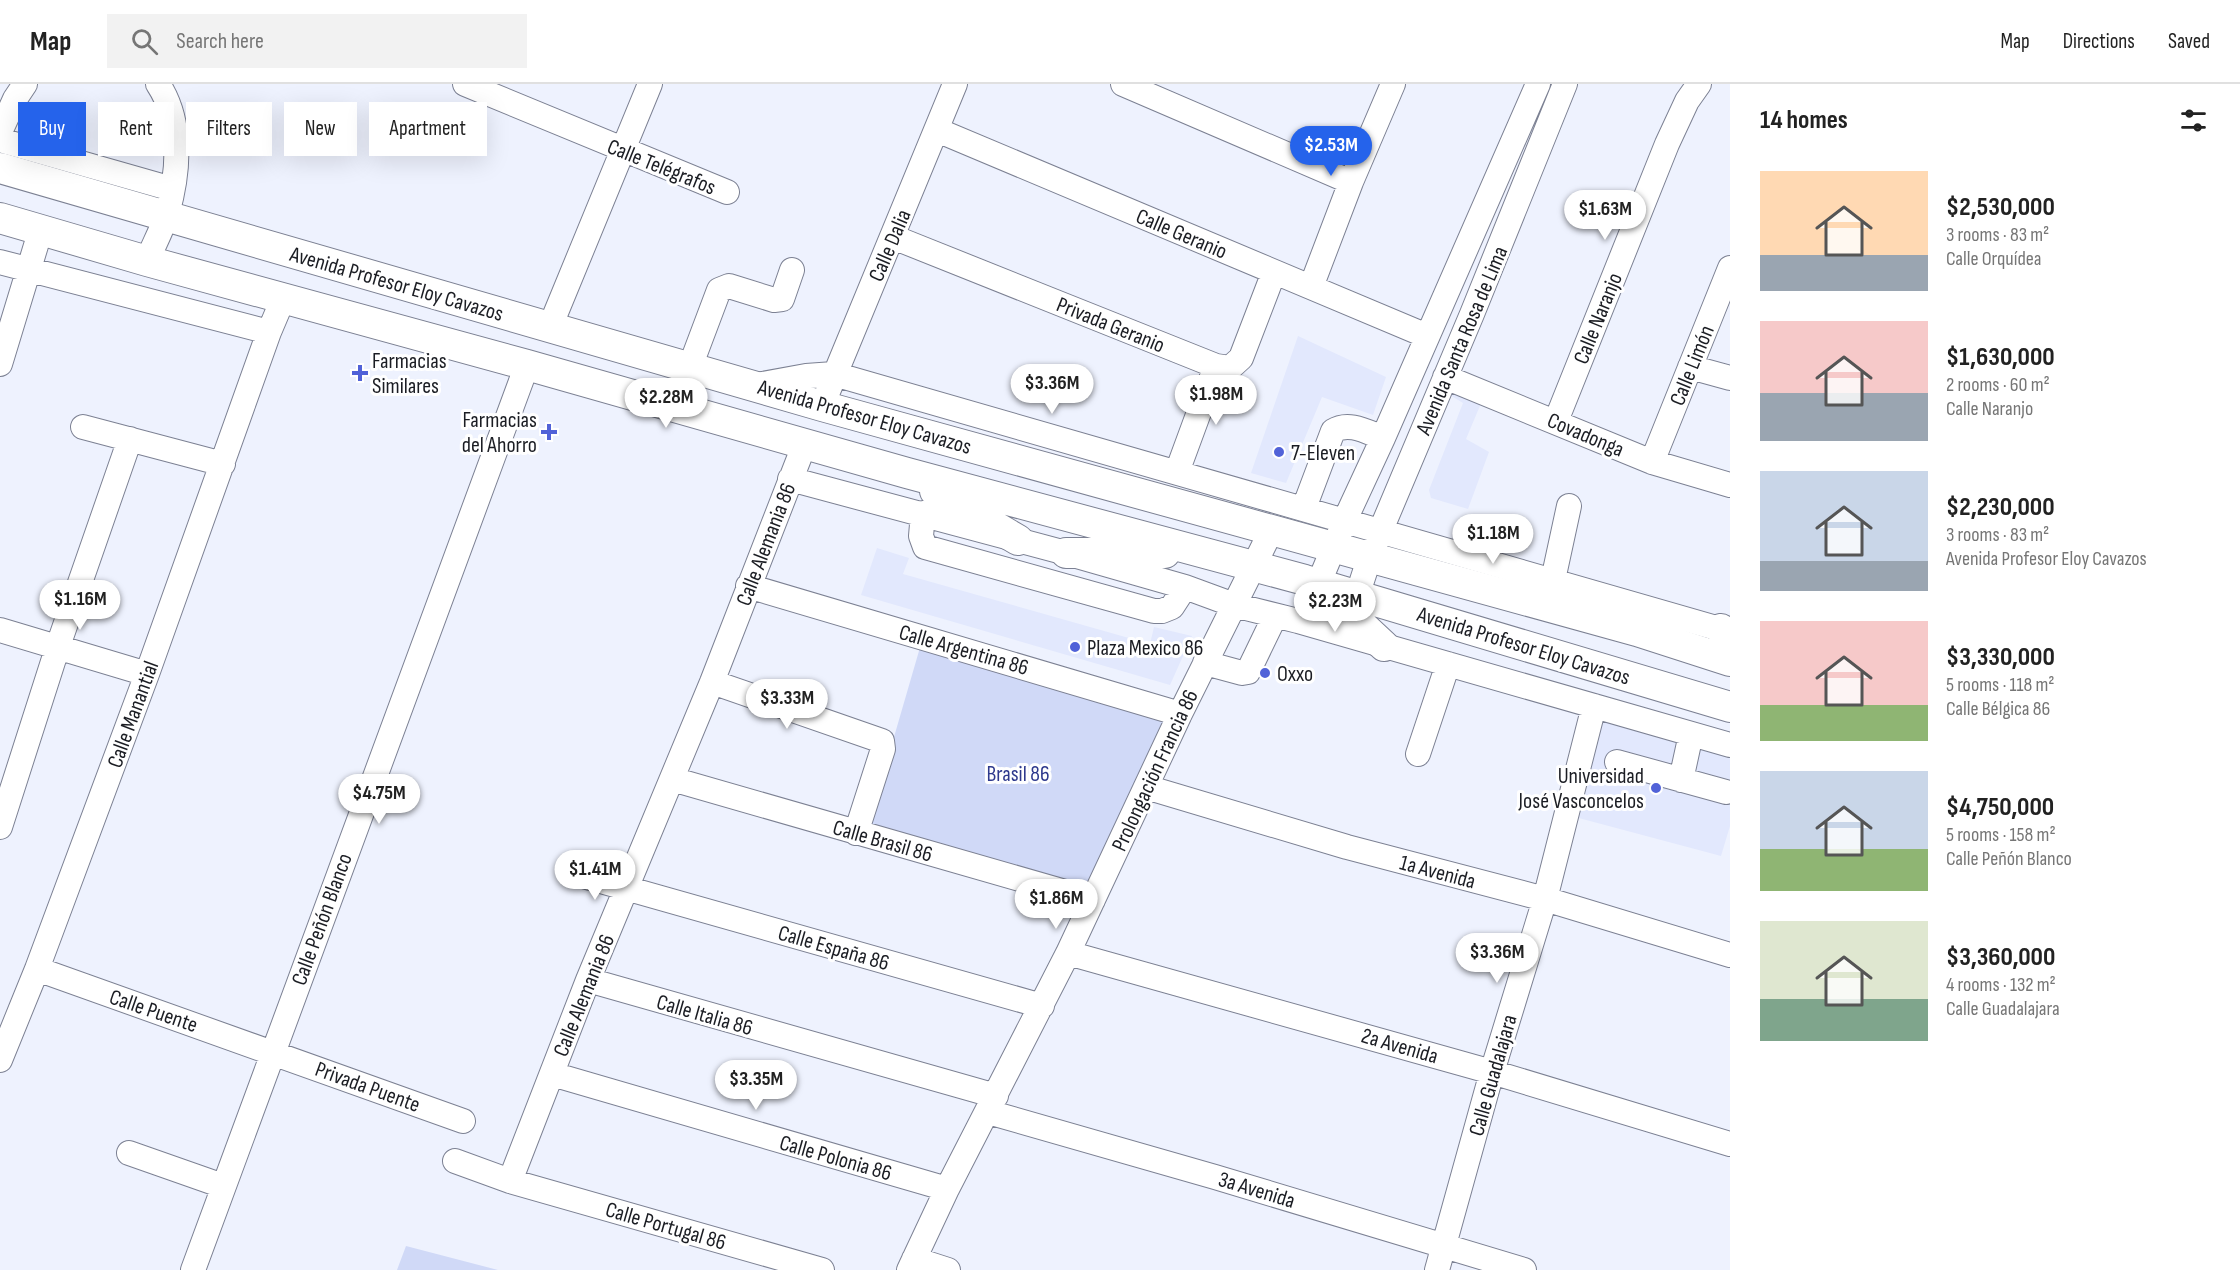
<!DOCTYPE html>
<html lang="en">
<head>
<meta charset="utf-8">
<style>
  :root { --surface:#fff; --page:#f2f2f2; --text:#222; --muted:#767676; --line:#e0e0e0; --accent:#2563eb }
  body { margin:0; font-family:"Sofia Sans Condensed",sans-serif; background:var(--page); color:var(--text); height:100vh; display:flex; flex-direction:column; font-size:22px; white-space:nowrap }
  * { box-sizing:border-box; margin:0 }
  p { font-size:20px; color:var(--muted) }
  .icon { flex:none; width:33px; height:33px; fill:none; stroke:currentColor; stroke-width:2; stroke-linecap:round; stroke-linejoin:round }
  .map { position:relative; flex:1; overflow:hidden }
  .details { display:flex; flex-direction:column; background:var(--surface); width:510px }
  .details>* { flex:none }
  .banner { position:absolute; left:18px; top:18px; width:570px; height:54px; display:flex; gap:12px }
  .price { position:absolute; translate:-50% -51px; padding:0 14px; border-radius:21px; background:#fff; color:#222; font-size:20px; line-height:39px; filter:drop-shadow(0 2px 3px #0008) }
  .price::after { content:''; position:absolute; left:50%; top:36px; width:18px; height:14px; margin-left:-9px; background:inherit; clip-path:polygon(0 0,100% 0,50% 100%) }
  .price.current { background:var(--accent); color:#fff }
  ul { padding:0; list-style:none }
  li { display:flex; align-items:center; gap:18px; height:150px; padding:0 30px }
  li span { display:grid; place-items:center; flex:none; width:168px; height:120px; border-radius:0px; color:#555 }
  li>.icon { margin-inline-start:auto }
  span .icon { width:72px; height:72px; fill:#fffc; stroke-width:1 }
  li b { font-size:26px }
  h2 { display:flex; justify-content:space-between; align-items:center; height:72px; padding:0 30px; font-size:26px }
  .pill { padding:0 21px; border-radius:0px; background:var(--surface); box-shadow:0 6px 24px #0002; font-size:21px; line-height:54px }
  .pill.current { background:var(--accent); color:#fff }
  header { display:flex; align-items:center; gap:36px; box-sizing:border-box; height:84px; padding:0 30px; background:var(--surface); border-bottom:2px solid var(--line) }
  header strong { font-size:28px }
  nav { display:flex; gap:33px; margin-inline-start:auto; font-size:21px }
  .search { width:420px; height:54px; background:var(--page); display:flex; align-items:center; gap:15px; box-sizing:border-box; padding:0 21px; border-radius:0px; color:var(--muted); font-size:22px }
  main { display:flex; flex:1; min-height:0 }
  .map>svg:first-child { display:block }
  .built { fill:#e2e8fd }
  .green { fill:#d0d9f7 }
  .lines { fill:none; stroke-linecap:round; stroke-linejoin:round }
  .minor-casing { stroke:#7c8193; stroke-width:26 }
  .major-casing { stroke:#7c8193; stroke-width:32 }
  .minor { stroke:#fff; stroke-width:24 }
  .major { stroke:#fff; stroke-width:30 }
  .poi-dot { fill:#5162d8; stroke:#fff; stroke-width:2 }
  .labels { text-anchor:middle; stroke-width:6; stroke-linejoin:round; paint-order:stroke }
  .street-label { font-size:22px; fill:#1b1d23; stroke:#fff }
  .poi-label { font-size:22px; fill:#1b1d23; stroke:#fff; text-anchor:start }
  .park-label { font-size:22px; fill:#2e398d; stroke:#fff }
</style>
</head>
<body>
<header>
<strong>Map</strong>
<div class="search"><svg class="icon" aria-label="search" viewBox="0 0 24 24"><circle cx="10" cy="10" r="6"/><path d="M15 15l6 6"/></svg>Search here</div>
<nav><a>Map</a><a>Directions</a><a>Saved</a></nav>
</header>
<main>
<div class="map">
<svg width="1730" height="1186" viewBox="0 0 1730 1186">
  <rect width="100%" height="100%" fill="#eef2fe"/>
  <path class="built" d="M1298 252 1386 293 1373 331 1322 313 1286 399 1251 389Z
    M1445 308 1482 317 1466 355 1489 368 1468 425 1431 414 1429 406 1463 319Z
    M877 464 909 474 903 490 1150 560 1154 543 1192 552 1170 601 861 511Z
    M1602 634 1730 669V742L1721 772 1575 733Z"/>
  <path class="green" d="M921 560 1171 632 1086 811 867 746Z
    M406 1162 498 1186H397Z"/>
  <g class="lines">
    <g class="minor-casing">
      <path id="minor" d="M465 0 727 108
        M1123 0 1351 98
        M937 46 1427 252
        M0 48 15 15 25 0
        M0 56 172 105
        M893 153 1216 282 1230 284 1241 274 1274 188
        M147 177C153 162 162 146 167 130 179 88 183 38 158 0
        M0 178 269 248
        M1311 203 1351 98 1393 0
        M550 243 650 0
        M0 280 41 145
        M690 283 719 206 729 202 774 216 782 215 792 186
        M1690 283 1730 294
        M1445 293 1652 378 1730 401
        M757 301 806 292 834 290 1730 548
        M822 322 955 0
        M1556 337 1667 60 1687 17 1699 0
        M83 343 223 380
        M1652 378 1730 184
        M1177 388 1216 282
        M790 395 1066 469 1185 503 1234 521 1298 537 1730 661
        M1304 424 1333 347C1349 337 1367 348 1383 354
        M923 429 921 452 925 463 1154 527H1162L1172 523 1185 503
        M1553 496 1569 422
        M1318 501 1345 436 1383 354 1538 0
        M748 502 1180 630
        M1357 512 1370 472 1472 230 1565 0
        M0 546 147 590
        M1205 579 1242 589 1248 588 1275 532
        M712 598 882 657 883 665 856 749
        M1418 670 1448 580
        M1617 678 1726 708
        M672 695 1093 816
        M1681 696 1691 650
        M1146 703 1347 763 1545 815 1730 871
        M0 743 58 562 130 355
        M576 790 1042 922
        M1068 869 1492 988 1730 1060
        M37 885 463 1037
        M588 896 996 1012
        M0 976 37 885 147 590 269 248 283 215
        M552 990 947 1105
        M988 1028 1215 1093 1524 1186
        M129 1069 223 1102
        M455 1077 510 1097 822 1186
        M510 1097 588 896 712 598 805 359
        M914 1175 948 1186
        M193 1186 527 281
        M909 1186 947 1105 1068 869 1180 630 1272 445
        M1437 1186 1492 988 1545 815 1594 622"/>
    </g>
    <g class="major-casing">
      <path id="major" d="M0 84 822 322 1637 547 1730 577
        M0 134 147 177 527 281 907 389 1305 496 1730 623
        M935 407 1018 456
        M1066 469H1165
        M1323 505 1384 562
        M1721 545 1730 552"/>
    </g>
    <use href="#minor" class="minor"/>
    <use href="#major" class="major"/>
  </g>
  <g class="poi-dot">
    <path d="M357 280h6v6h6v6h-6v6h-6v-6h-6v-6h6z"/>
    <path d="M546 339h6v6h6v6h-6v6h-6v-6h-6v-6h6z"/>
    <circle cx="1279" cy="368" r="6"/>
    <circle cx="1075" cy="563" r="6"/>
    <circle cx="1265" cy="589" r="6"/>
    <circle cx="1656" cy="704" r="6"/>
  </g>
  <g class="labels">
    <g class="street-label">
      <text transform="translate(662 82) rotate(22)" y="8">Calle Telégrafos</text>
      <text transform="translate(1182 149) rotate(23)" y="8">Calle Geranio</text>
      <text transform="translate(889 161) rotate(-67)" y="8">Calle Dalia</text>
      <text transform="translate(397 199) rotate(16)" y="8">Avenida Profesor Eloy Cavazos</text>
      <text transform="translate(1597 234) rotate(-68)" y="8">Calle Naranjo</text>
      <text transform="translate(1111 240) rotate(22)" y="8">Privada Geranio</text>
      <text transform="translate(1461 256) rotate(-67)" y="8">Avenida Santa Rosa de Lima</text>
      <text transform="translate(1691 281) rotate(-68)" y="8">Calle Limón</text>
      <text transform="translate(865 332) rotate(16)" y="8">Avenida Profesor Eloy Cavazos</text>
      <text transform="translate(1586 350) rotate(23)" y="8">Covadonga</text>
      <text transform="translate(765 460) rotate(-69)" y="8">Calle Alemania 86</text>
      <text transform="translate(1524 561) rotate(17)" y="8">Avenida Profesor Eloy Cavazos</text>
      <text transform="translate(964 565) rotate(16)" y="8">Calle Argentina 86</text>
      <text transform="translate(132 630) rotate(-70)" y="8">Calle Manantial</text>
      <text transform="translate(1154 686) rotate(-65)" y="8">Prolongación Francia 86</text>
      <text transform="translate(883 756) rotate(16)" y="8">Calle Brasil 86</text>
      <text transform="translate(1438 787) rotate(15)" y="8">1a Avenida</text>
      <text transform="translate(321 835) rotate(-70)" y="8">Calle Peñón Blanco</text>
      <text transform="translate(834 863) rotate(16)" y="8">Calle España 86</text>
      <text transform="translate(583 911) rotate(-68)" y="8">Calle Alemania 86</text>
      <text transform="translate(154 926) rotate(19)" y="8">Calle Puente</text>
      <text transform="translate(705 930) rotate(16)" y="8">Calle Italia 86</text>
      <text transform="translate(1400 961) rotate(16)" y="8">2a Avenida</text>
      <text transform="translate(1492 991) rotate(-74)" y="8">Calle Guadalajara</text>
      <text transform="translate(368 1002) rotate(20)" y="8">Privada Puente</text>
      <text transform="translate(836 1073) rotate(16)" y="8">Calle Polonia 86</text>
      <text transform="translate(1257 1105) rotate(17)" y="8">3a Avenida</text>
      <text transform="translate(666 1141) rotate(16)" y="8">Calle Portugal 86</text>
    </g>
    <g class="poi-label">
      <text x="372" y="284">Farmacias<tspan x="372" dy="25">Similares</tspan></text>
      <text x="537" y="343" text-anchor="end">Farmacias<tspan x="537" dy="25">del Ahorro</tspan></text>
      <text x="1291" y="376">7-Eleven</text>
      <text x="1087" y="571">Plaza Mexico 86</text>
      <text x="1277" y="597">Oxxo</text>
      <text x="1644" y="699" text-anchor="end">Universidad<tspan x="1644" dy="25">José Vasconcelos</tspan></text>
    </g>
    <g class="park-label">
      <text x="1018" y="697">Brasil 86</text>
    </g>
  </g>
</svg>
<b class="price current" style="left:1331px;top:93px">$2.53M</b>
<b class="price" style="left:1605px;top:157px">$1.63M</b>
<b class="price" style="left:1052px;top:331px">$3.36M</b>
<b class="price" style="left:1216px;top:342px">$1.98M</b>
<b class="price" style="left:666px;top:345px">$2.28M</b>
<b class="price" style="left:1493px;top:481px">$1.18M</b>
<b class="price" style="left:80px;top:547px">$1.16M</b>
<b class="price" style="left:1335px;top:549px">$2.23M</b>
<b class="price" style="left:787px;top:646px">$3.33M</b>
<b class="price" style="left:379px;top:741px">$4.75M</b>
<b class="price" style="left:595px;top:817px">$1.41M</b>
<b class="price" style="left:1056px;top:846px">$1.86M</b>
<b class="price" style="left:1497px;top:900px">$3.36M</b>
<b class="price" style="left:756px;top:1027px">$3.35M</b>
<div class="banner">
<a class="pill current">Buy</a>
<a class="pill">Rent</a>
<a class="pill">Filters</a>
<a class="pill">New</a>
<a class="pill">Apartment</a>
</div>
</div>
<section class="details">
<h2>14 homes<svg class="icon" aria-label="filters" viewBox="0 0 24 24"><path d="M4 7h16M4 17h16"/><circle cx="9" cy="7" r="2"/><circle cx="15" cy="17" r="2"/></svg></h2>
<ul>
<li><span style="background:linear-gradient(#ffd9b3 70%,#9aa5b1 0)"><svg class="icon" aria-label="home" viewBox="0 0 24 24"><path d="M3 11l9-7 9 7M6 9v11h12V9"/></svg></span><div><b>$2,530,000</b><p>3 rooms · 83 m²</p><p>Calle Orquídea</p></div></li>
<li><span style="background:linear-gradient(#f6c9c9 60%,#9aa5b1 0)"><svg class="icon" aria-label="home" viewBox="0 0 24 24"><path d="M3 11l9-7 9 7M6 9v11h12V9"/></svg></span><div><b>$1,630,000</b><p>2 rooms · 60 m²</p><p>Calle Naranjo</p></div></li>
<li><span style="background:linear-gradient(#c9d6e8 75%,#9aa5b1 0)"><svg class="icon" aria-label="home" viewBox="0 0 24 24"><path d="M3 11l9-7 9 7M6 9v11h12V9"/></svg></span><div><b>$2,230,000</b><p>3 rooms · 83 m²</p><p>Avenida Profesor Eloy Cavazos</p></div></li>
<li><span style="background:linear-gradient(#f6c9c9 70%,#8fb573 0)"><svg class="icon" aria-label="home" viewBox="0 0 24 24"><path d="M3 11l9-7 9 7M6 9v11h12V9"/></svg></span><div><b>$3,330,000</b><p>5 rooms · 118 m²</p><p>Calle Bélgica 86</p></div></li>
<li><span style="background:linear-gradient(#c9d6e8 65%,#8fb573 0)"><svg class="icon" aria-label="home" viewBox="0 0 24 24"><path d="M3 11l9-7 9 7M6 9v11h12V9"/></svg></span><div><b>$4,750,000</b><p>5 rooms · 158 m²</p><p>Calle Peñón Blanco</p></div></li>
<li><span style="background:linear-gradient(#dfe7d0 65%,#7fa58c 0)"><svg class="icon" aria-label="home" viewBox="0 0 24 24"><path d="M3 11l9-7 9 7M6 9v11h12V9"/></svg></span><div><b>$3,360,000</b><p>4 rooms · 132 m²</p><p>Calle Guadalajara</p></div></li>
</ul>
</section>
</main>
</body>
</html>
